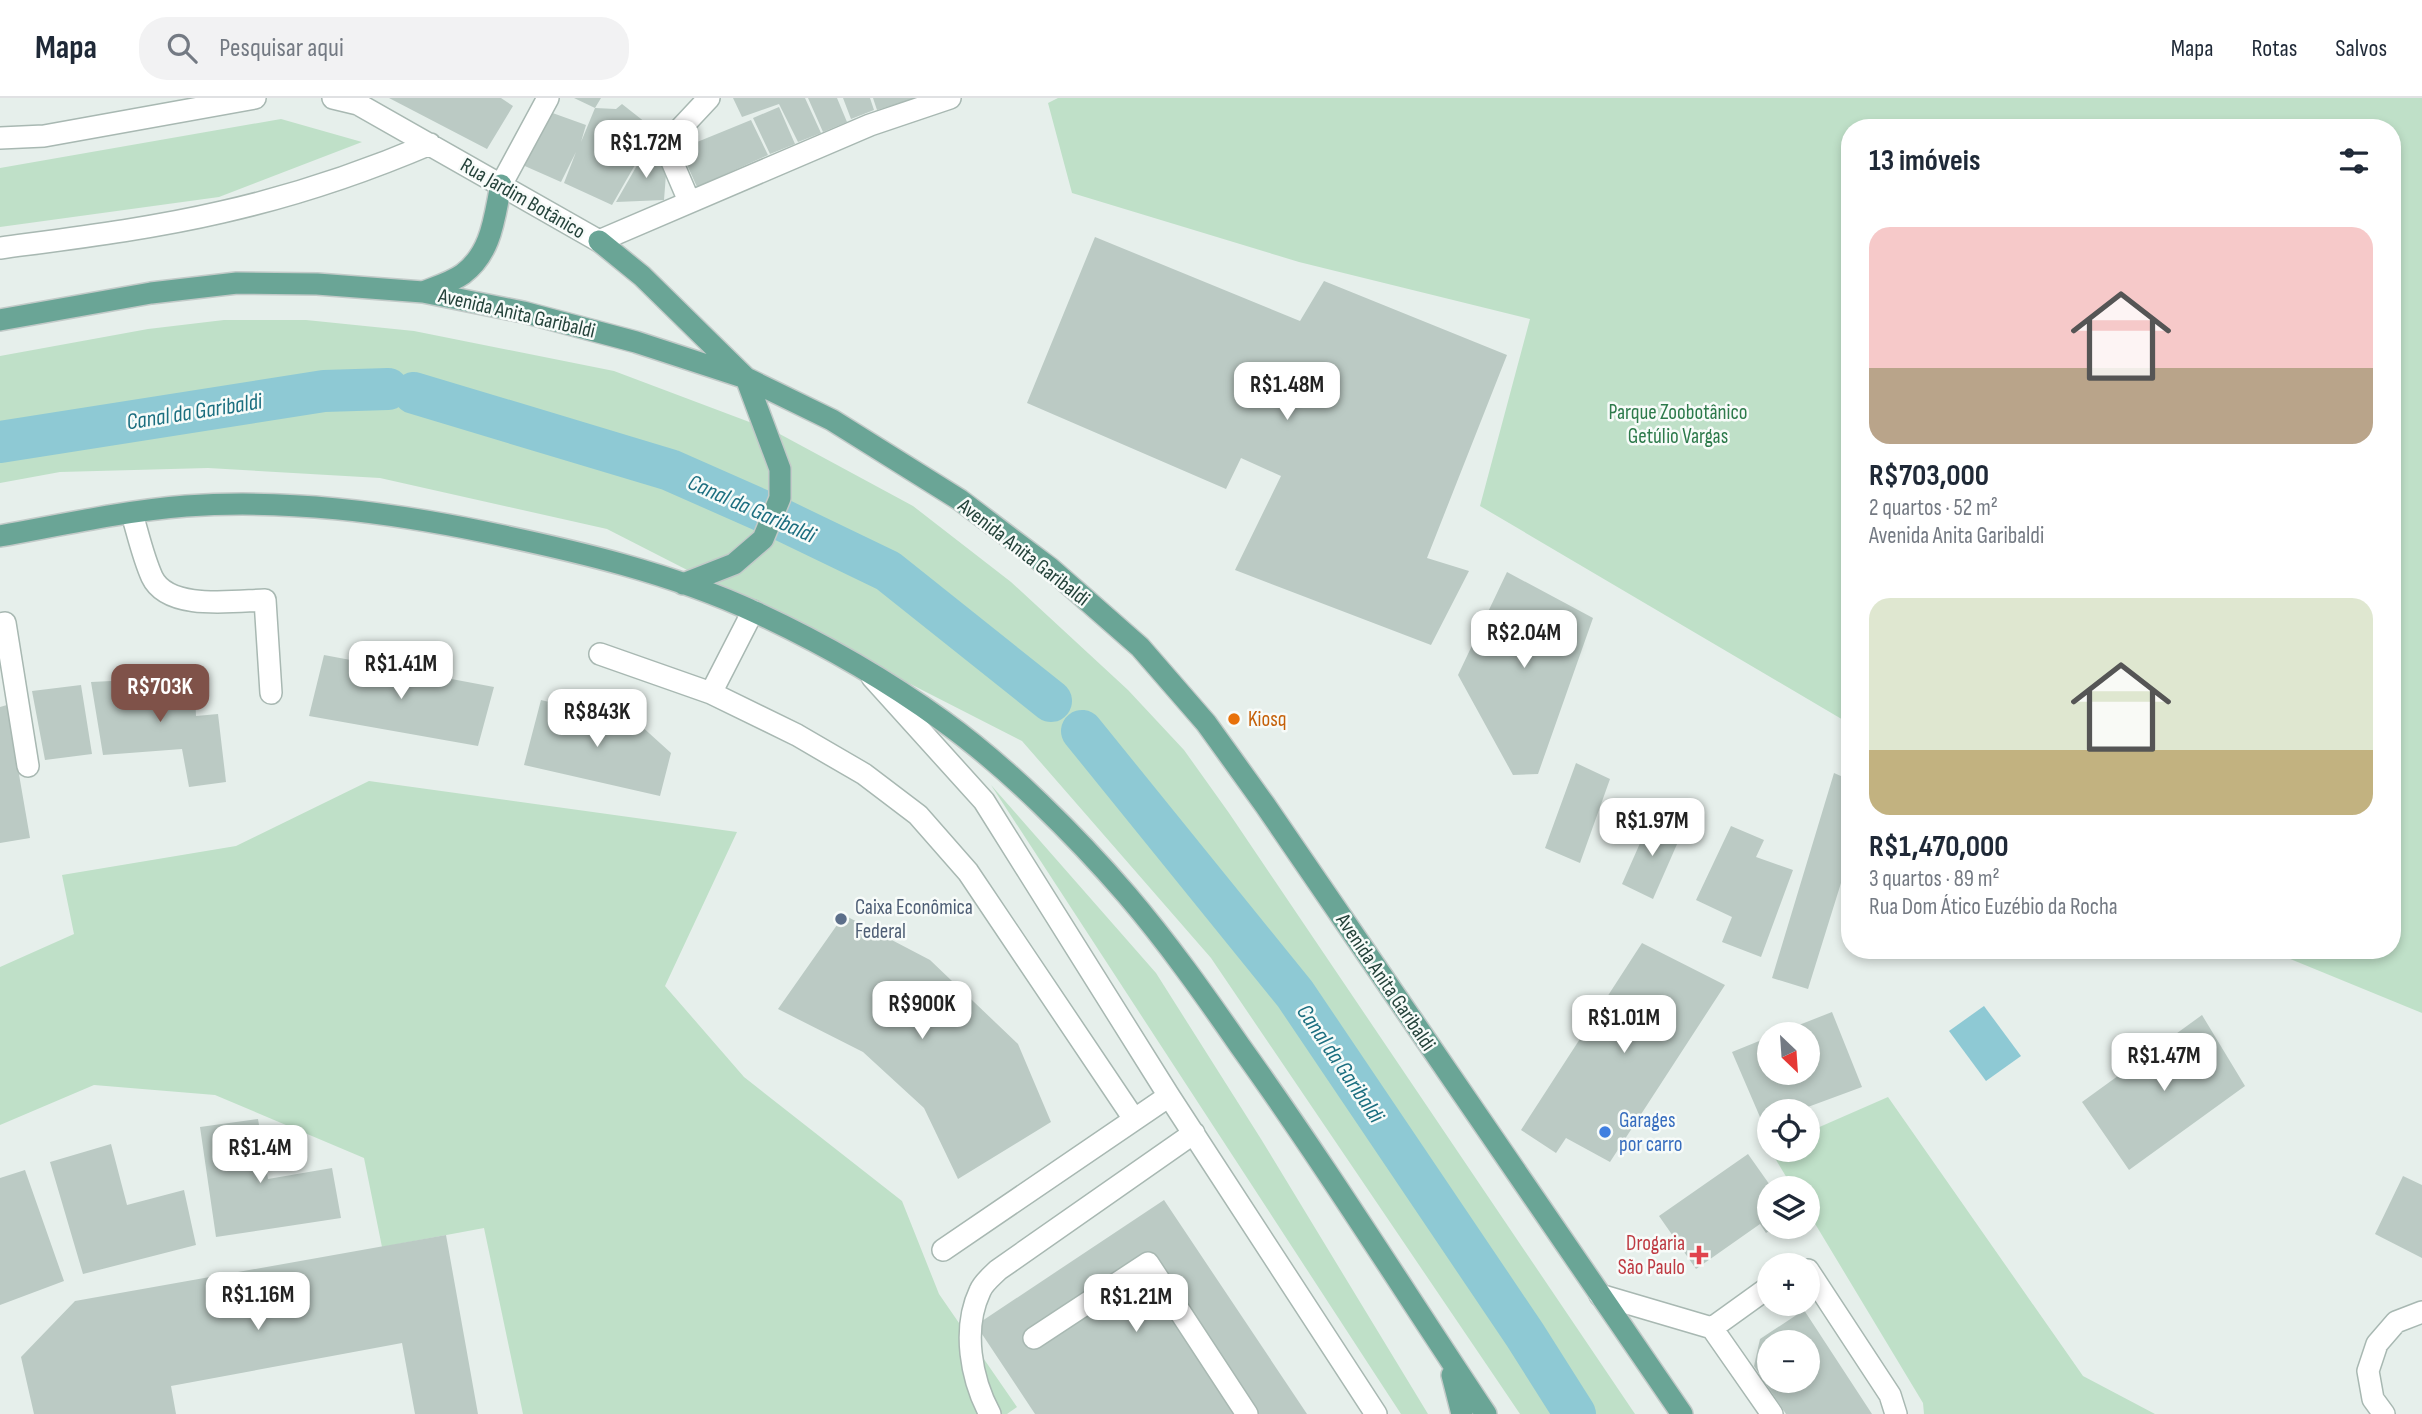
<!DOCTYPE html>
<html lang="pt">
<head>
<meta charset="utf-8">
<style>
  :root { --surface:#fff; --page:#f2f2f3; --text:#1f2937; --muted:#747a83; --line:#e0e1e3; --accent:#7f5249 }
  body { margin:0; font-family:"Sofia Sans Condensed",sans-serif; background:var(--page); color:var(--text); height:100vh; display:flex; flex-direction:column; font-size:26px; white-space:nowrap }
  * { box-sizing:border-box; margin:0 }
  p { font-size:23px; color:var(--muted) }
  .icon { flex:none; width:38px; height:38px; fill:none; stroke:currentColor; stroke-width:2; stroke-linecap:round; stroke-linejoin:round }
  .map { position:relative; flex:1; overflow:hidden }
  .side { position:absolute; left:1841px; top:21px; width:560px; height:840px; display:flex; flex-direction:column; background:var(--surface); border-radius:28px; box-shadow:0 4px 10px #0003 }
  .side>* { flex:none }
  .needle { width:46px; rotate:155deg }
  .tools { position:absolute; left:1757px; top:924px; display:grid; gap:14px }
  .tools a { display:grid; place-items:center; width:63px; height:63px; border-radius:50%; background:var(--surface); box-shadow:0 4px 10px #0003; font-size:35px }
  .price { position:absolute; translate:-50% -60px; padding:0 16px; border-radius:14px; background:#fff; color:#222; font-size:23px; line-height:46px; filter:drop-shadow(0 2px 4px #0008) }
  .price::after { content:''; position:absolute; left:50%; top:42px; width:21px; height:16px; margin-left:-10px; background:inherit; clip-path:polygon(0 0,100% 0,50% 100%) }
  .price.active { background:var(--accent); color:#fff }
  ul { padding:0; list-style:none }
  li { display:grid; align-content:center; gap:14px; height:371px; padding:0 28px }
  li span { display:grid; place-items:center; height:217px; border-radius:21px; color:#555 }
  li>.icon { margin-inline-start:auto }
  span .icon { width:126px; height:126px; fill:#fffc; stroke-width:1 }
  li b { font-size:30px }
  h2 { display:flex; justify-content:space-between; align-items:center; height:84px; padding:0 28px; font-size:30px }
  header { display:flex; align-items:center; gap:42px; box-sizing:border-box; height:98px; padding:0 35px; background:var(--surface); border-bottom:2px solid var(--line) }
  header strong { font-size:33px }
  nav { display:flex; gap:38px; margin-inline-start:auto; font-size:24px }
  .search { width:490px; height:63px; background:var(--page); display:flex; align-items:center; gap:18px; box-sizing:border-box; padding:0 24px; border-radius:28px; color:var(--muted); font-size:26px }
  .map>svg:first-child { display:block }
  .green { fill:#bfe0c8 }
  .water { fill:#8ec9d4 }
  .lines { fill:none; stroke-linecap:round; stroke-linejoin:round }
  .canal { stroke:#8ec9d4; stroke-width:42 }
  .building { fill:#bbcac4; fill-rule:evenodd }
  .minor-casing { stroke:#a8b8b2; stroke-width:24 }
  .major-casing { stroke:#c2cac8; stroke-width:24 }
  .minor { stroke:#fff; stroke-width:21 }
  .major { stroke:#6aa596; stroke-width:21 }
  .food-dot { fill:#e8710a; stroke:#f7fbf9; stroke-width:2.5 }
  .service-dot { fill:#5c6f8a; stroke:#f7fbf9; stroke-width:2.5 }
  .shop-dot { fill:#3f7fe0; stroke:#f7fbf9; stroke-width:2.5 }
  .health-dot { fill:#e0444e; stroke:#f7fbf9; stroke-width:2.5 }
  .labels { text-anchor:middle; stroke-width:5; stroke-linejoin:round; paint-order:stroke }
  .street-label { font-size:21px; fill:#24423a; stroke:#f7fbf9 }
  .park-label { font-size:21px; fill:#2d7a4b; stroke:#f7fbf9 }
  .food-label { font-size:21px; fill:#c56008; stroke:#f7fbf9; text-anchor:start }
  .service-label { font-size:21px; fill:#4e5e75; stroke:#f7fbf9; text-anchor:start }
  .shop-label { font-size:21px; fill:#366cbe; stroke:#f7fbf9; text-anchor:start }
  .health-label { font-size:21px; fill:#be3a42; stroke:#f7fbf9; text-anchor:end }
  .water-label { font-size:23px; font-style:italic; fill:#1c6f80; stroke:#f7fbf9 }
</style>
</head>
<body>
<header>
<strong>Mapa</strong>
<div class="search"><svg class="icon" aria-label="search" viewBox="0 0 24 24"><circle cx="10" cy="10" r="6"/><path d="M15 15l6 6"/></svg>Pesquisar aqui</div>
<nav><a>Mapa</a><a>Rotas</a><a>Salvos</a></nav>
</header>
<div class="map">
<svg width="2422" height="1316" viewBox="0 0 2422 1316">
  <rect width="100%" height="100%" fill="#e6efeb"/>
  <path class="green" d="M1058 0H2422V915L2268 852H2392V30H1850V626L1480 408 1530 221 1299 164 1072 95 1048 5Z
    M281 21 362 44 219 99 0 129V70Z
    M224 222H306L414 233 614 273 776 334 913 408 1011 484 1128 592 1184 652 1229 715 1635 1316H1520L1211 860 1022 643 607 431 380 380 208 370 60 374 0 385V258L148 231Z
    M369 683 737 734 665 888 744 979 902 1103 939 1196 1017 1309 1007 1316H523L484 1130 382 1149 364 1060 215 997 94 987 0 1027V869L74 836 62 777 236 748Z
    M991 687 1156 875 1261 1041 1428 1316H1401Z
    M1888 999 2083 1278 2155 1316H1924L1923 1305 1808 1114V1090H1793L1770 1052H1808V1034Z"/>
  <path class="water" d="M1984 908 2021 958 1986 983 1949 933Z"/>
  <g class="lines">
    <path class="canal" d="M414 295 670 372 774 418 888 473 1051 603
      M0 344 324 293 388 291
      M1082 633 1295 896 1525 1237 1575 1316"/>
  </g>
  <path class="building" d="M389 0H501L513 8 487 51Z
    M574 0H601L595 10Z
    M733 0H805L821 35 798 44 779 6 742 19Z
    M808 0H837L847 24 823 34Z
    M843 0H870L874 12 851 21Z
    M873 0H913V1L877 12Z
    M622 6 655 32 612 107 564 85 576 54 561 84 518 65 547 13 586 27 581 44 595 10 616 11Z
    M779 9 795 46 770 56 753 20Z
    M751 22 768 57 697 89 680 51Z
    M647 50 667 63 664 102 616 104Z
    M1095 139 1300 223 1324 183 1507 257 1427 460 1469 473 1431 547 1235 472 1281 378 1241 360 1226 391 1027 305Z
    M1507 474 1593 520 1538 676 1513 677 1458 577Z
    M324 557 494 589 478 648 309 618Z
    M194 579 196 618 218 616 226 684 189 689 182 651 103 657 91 584Z
    M81 587 92 656 45 662 32 593Z
    M541 602 639 626 671 655 660 698 524 667Z
    M7 607 30 740 0 745V609Z
    M1576 665 1610 681 1580 765 1545 750Z
    M1834 675 1850 682V756L1808 891 1772 880Z
    M1652 718 1681 737 1653 801 1622 786Z
    M1731 728 1764 742 1756 759 1793 772 1761 859 1722 844 1732 819 1696 802Z
    M844 817 930 862 1018 946 1051 1024 958 1081 924 1010 863 954 778 911Z
    M1642 845 1725 887 1610 1064 1566 1040 1556 1055 1521 1032Z
    M1832 914 1862 989 1797 1013H1769V1024L1763 1026 1732 954 1769 939V975H1808V936H1776Z
    M2202 917 2245 988 2129 1072 2082 1004Z
    M258 1021 268 1081 332 1070 341 1120 216 1139 200 1029Z
    M111 1046 127 1107 184 1092 196 1147 83 1176 50 1064Z
    M1748 1056 1772 1090H1769V1129H1774L1766 1135 1760 1126 1696 1171 1659 1118Z
    M25 1072 64 1183 0 1207V1080Z
    M2403 1078 2422 1087V1160L2375 1136Z
    M1164 1102 1307 1316H1035L976 1227Z
    M446 1137 478 1316H415L402 1245 171 1288 176 1316H34L21 1259 75 1203Z
    M1804 1212 1872 1316H1786L1754 1268 1760 1241ZM1769 1244H1808V1283H1769Z"/>
  <g class="lines">
    <g class="minor-casing">
      <path id="minor" d="M333 0 358 6 599 143 870 27 950 0
        M0 40 44 38 255 0
        M501 87 548 0
        M689 103 665 47 709 0
        M0 150C74 140 149 131 222 114 293 98 362 75 430 46
        M132 416C138 436 143 459 152 479 168 513 233 503 265 502L271 595
        M0 526 5 525 28 668
        M600 556 711 595 797 637 864 676 918 717 968 774 1134 1021
        M872 579 984 703 1169 998 1376 1316
        M711 595 753 513
        M943 1152 1169 998
        M1808 1172 1890 1297 1896 1316
        M1600 1197 1712 1230 1772 1316
        M1712 1230 1769 1189
        M1034 1240 1148 1165 1247 1316
        M990 1316C971 1281 962 1231 980 1193 983 1185 992 1178 998 1172L1194 1035
        M2384 1316 2373 1301 2368 1273 2377 1246 2396 1224 2422 1214"/>
    </g>
    <g class="major-casing">
      <path id="major" d="M599 143 642 178 746 280 780 371V400L763 441 734 466 683 486
        M423 194C436 189 452 184 463 176 492 154 494 120 501 87
        M0 222 151 195 237 185 317 186 423 194 523 214 636 244 746 280 832 322 960 402 1050 470 1140 549 1206 625 1265 707 1682 1316
        M0 438C61 427 124 413 186 408 287 401 387 414 485 434 576 453 671 475 755 514 820 544 885 581 943 623 1006 668 1076 738 1127 797 1168 845 1204 896 1240 948 1326 1068 1404 1193 1486 1316
        M1452 1277 1462 1316"/>
    </g>
    <use href="#minor" class="minor"/>
    <use href="#major" class="major"/>
  </g>
  <circle class="food-dot" cx="1234" cy="621" r="7"/>
  <circle class="service-dot" cx="841" cy="821" r="7"/>
  <circle class="shop-dot" cx="1605" cy="1034" r="7"/>
  <path class="health-dot" d="M1695.5 1146.5h7v7h7v7h-7v7h-7v-7h-7v-7h7z"/>
  <g class="labels">
    <g class="street-label">
      <text transform="translate(523 100) rotate(30)" y="7">Rua Jardim Botânico</text>
      <text transform="translate(517 215) rotate(13)" y="7">Avenida Anita Garibaldi</text>
      <text transform="translate(1024 454) rotate(38)" y="7">Avenida Anita Garibaldi</text>
      <text transform="translate(1386 884) rotate(56)" y="7">Avenida Anita Garibaldi</text>
    </g>
    <g class="park-label">
      <text x="1678" y="321">Parque Zoobotânico<tspan x="1678" dy="24">Getúlio Vargas</tspan></text>
    </g>
    <g class="food-label">
      <text x="1248" y="628">Kiosq</text>
    </g>
    <g class="service-label">
      <text x="855" y="816">Caixa Econômica<tspan x="855" dy="24">Federal</tspan></text>
    </g>
    <g class="shop-label">
      <text x="1619" y="1029">Garages<tspan x="1619" dy="24">por carro</tspan></text>
    </g>
    <g class="health-label">
      <text x="1685" y="1152">Drogaria<tspan x="1685" dy="24">São Paulo</tspan></text>
    </g>
    <g class="water-label">
      <text transform="translate(194 313) rotate(-9)" y="8">Canal da Garibaldi</text>
      <text transform="translate(752 410) rotate(24)" y="8">Canal da Garibaldi</text>
      <text transform="translate(1341 965) rotate(56)" y="8">Canal da Garibaldi</text>
    </g>
  </g>
</svg>
<div class="tools">
<a><svg class="needle" viewBox="-14 -14 28 28"><path d="M0-13l5 13h-10z" fill="#e53935"/><path d="M0 13l5-13h-10z" fill="#747a83"/></svg></a>
<a><svg class="icon" aria-label="locate" viewBox="0 0 24 24"><circle cx="12" cy="12" r="6"/><path d="M12 2v4M12 18v4M2 12h4M18 12h4"/></svg></a>
<a><svg class="icon" aria-label="layers" viewBox="0 0 24 24"><path d="M12 4l9 5-9 5-9-5zM3 14l9 5 9-5"/></svg></a>
<a>+</a>
<a>−</a>
</div>
<b class="price" style="left:646px;top:82px">R$1.72M</b>
<b class="price" style="left:1287px;top:324px">R$1.48M</b>
<b class="price" style="left:1524px;top:572px">R$2.04M</b>
<b class="price" style="left:401px;top:603px">R$1.41M</b>
<b class="price active" style="left:160px;top:626px">R$703K</b>
<b class="price" style="left:597px;top:651px">R$843K</b>
<b class="price" style="left:1652px;top:760px">R$1.97M</b>
<b class="price" style="left:922px;top:943px">R$900K</b>
<b class="price" style="left:1624px;top:957px">R$1.01M</b>
<b class="price" style="left:2164px;top:995px">R$1.47M</b>
<b class="price" style="left:260px;top:1087px">R$1.4M</b>
<b class="price" style="left:258px;top:1234px">R$1.16M</b>
<b class="price" style="left:1136px;top:1236px">R$1.21M</b>
<section class="side">
<h2>13 imóveis<svg class="icon" aria-label="filters" viewBox="0 0 24 24"><path d="M4 7h16M4 17h16"/><circle cx="9" cy="7" r="2"/><circle cx="15" cy="17" r="2"/></svg></h2>
<ul>
<li><span style="background:linear-gradient(#f6c9c9 65%,#b9a48a 0)"><svg class="icon" aria-label="home" viewBox="0 0 24 24"><path d="M3 11l9-7 9 7M6 9v11h12V9"/></svg></span><div><b>R$703,000</b><p>2 quartos · 52 m²</p><p>Avenida Anita Garibaldi</p></div></li>
<li><span style="background:linear-gradient(#dfe7d0 70%,#c2b280 0)"><svg class="icon" aria-label="home" viewBox="0 0 24 24"><path d="M3 11l9-7 9 7M6 9v11h12V9"/></svg></span><div><b>R$1,470,000</b><p>3 quartos · 89 m²</p><p>Rua Dom Ático Euzébio da Rocha</p></div></li>
</ul>
</section>
</div>
</body>
</html>
